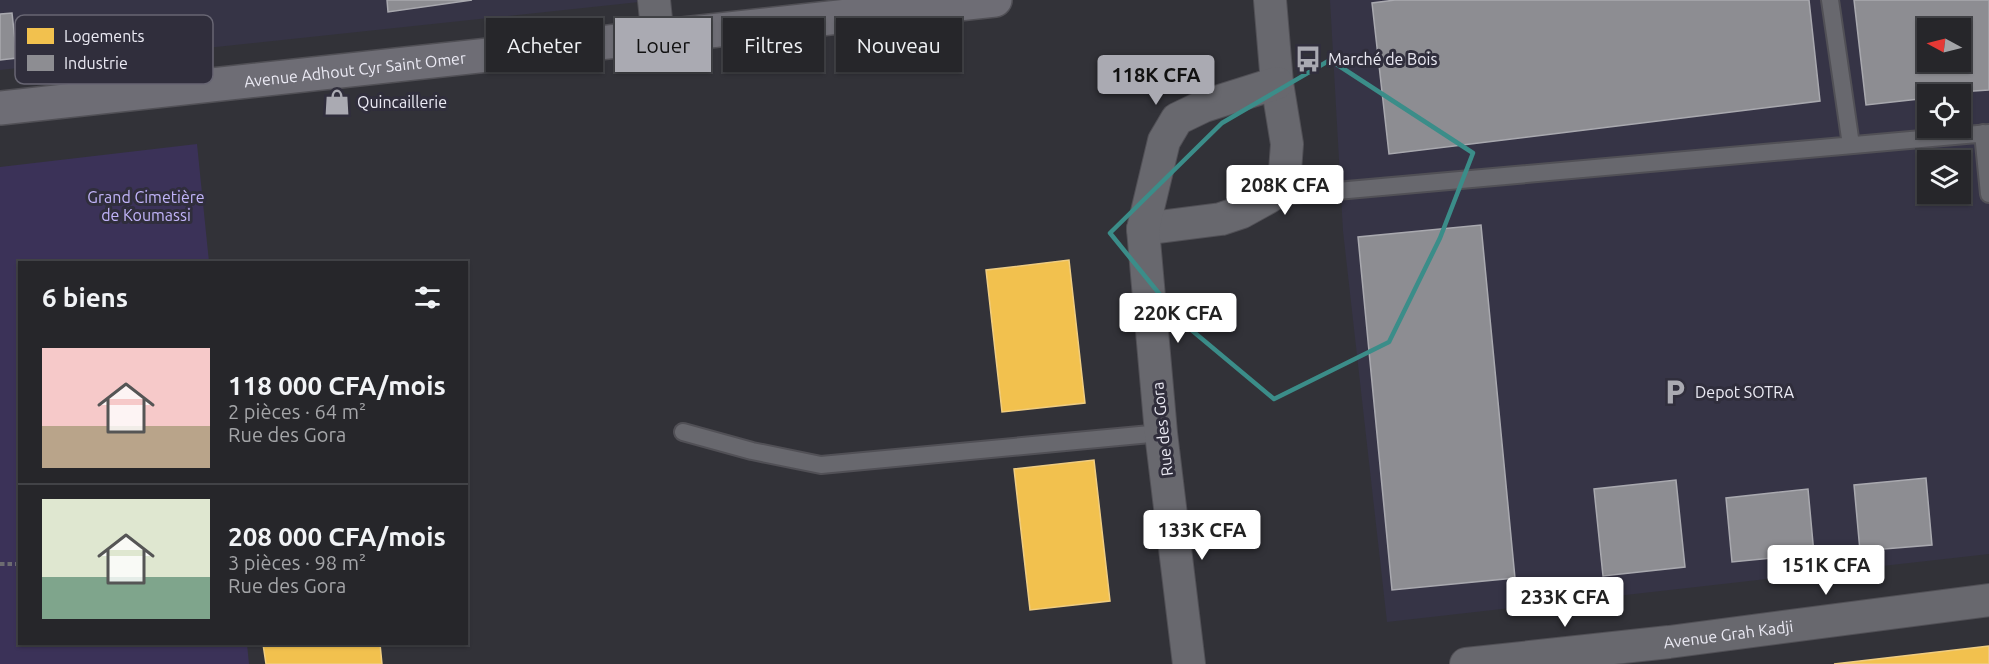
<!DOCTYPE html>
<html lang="fr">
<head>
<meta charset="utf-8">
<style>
  :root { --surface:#26262a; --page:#2e2e32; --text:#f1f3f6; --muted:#a4a5a8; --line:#424347; --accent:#aaaab2 }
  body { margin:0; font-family:Ubuntu,sans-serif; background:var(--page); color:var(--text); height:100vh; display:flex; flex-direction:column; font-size:22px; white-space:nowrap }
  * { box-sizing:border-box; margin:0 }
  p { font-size:20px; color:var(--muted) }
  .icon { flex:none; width:33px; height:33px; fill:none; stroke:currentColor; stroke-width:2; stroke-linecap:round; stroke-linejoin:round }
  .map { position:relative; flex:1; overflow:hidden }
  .details { position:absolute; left:18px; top:261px; width:450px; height:384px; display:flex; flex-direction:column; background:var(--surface); border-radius:0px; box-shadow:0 2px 4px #0004,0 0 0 2px var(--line) }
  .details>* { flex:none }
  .guide { position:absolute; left:486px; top:18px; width:570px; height:54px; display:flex; gap:12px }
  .needle { width:39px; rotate:277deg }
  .controls { position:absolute; left:1917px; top:18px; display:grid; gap:12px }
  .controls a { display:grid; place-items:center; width:54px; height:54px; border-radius:0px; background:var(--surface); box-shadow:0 2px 4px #0004,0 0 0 2px var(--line); font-size:30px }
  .price { position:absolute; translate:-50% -51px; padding:0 14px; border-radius:6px; background:#fff; color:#222; font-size:20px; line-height:39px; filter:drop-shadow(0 2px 3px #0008) }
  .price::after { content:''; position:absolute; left:50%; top:36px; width:18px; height:14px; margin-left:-9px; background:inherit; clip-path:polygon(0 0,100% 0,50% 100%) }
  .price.current { background:var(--accent); color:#111 }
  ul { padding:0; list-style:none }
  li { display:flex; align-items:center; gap:18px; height:150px; padding:0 24px }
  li+li { border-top:2px solid var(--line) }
  li span { display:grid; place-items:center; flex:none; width:168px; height:120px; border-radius:0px; color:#555 }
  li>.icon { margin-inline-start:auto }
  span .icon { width:72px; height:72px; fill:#fffc; stroke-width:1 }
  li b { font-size:26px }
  h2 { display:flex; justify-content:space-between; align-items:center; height:72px; padding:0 24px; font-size:26px }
  .pill { padding:0 21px; border-radius:0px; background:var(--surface); box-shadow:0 2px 4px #0004,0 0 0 2px var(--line); font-size:21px; line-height:54px }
  .pill.current { background:var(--accent); color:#111 }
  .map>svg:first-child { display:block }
  .built { fill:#363446; fill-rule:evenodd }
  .green { fill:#3b3258 }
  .homes { fill:#f2c14e; stroke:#f0cd80; stroke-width:1.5 }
  .industry { fill:#8d8d92; stroke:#a9a9af; stroke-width:1.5; fill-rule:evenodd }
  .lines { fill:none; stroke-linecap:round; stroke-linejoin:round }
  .lane-casing { stroke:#515056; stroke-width:20 }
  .street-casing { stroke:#515056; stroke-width:34 }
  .secondary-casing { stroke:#515056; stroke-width:36 }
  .path { stroke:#6d6c71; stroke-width:4; stroke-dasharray:4.5 3; stroke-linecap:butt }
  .lane { stroke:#68686e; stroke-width:16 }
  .street { stroke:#68686e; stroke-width:32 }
  .secondary { stroke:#6e6d75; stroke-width:33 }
  .marked { fill:none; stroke:#3b8d89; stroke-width:4.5; stroke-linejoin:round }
  .labels { text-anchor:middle; stroke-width:6; stroke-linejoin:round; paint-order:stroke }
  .poi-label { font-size:16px; fill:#ebeaf4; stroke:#302e3c; text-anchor:start }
  .street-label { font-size:16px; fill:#ebeaf4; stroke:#302e3c }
  .park-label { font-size:16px; fill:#c1b4f9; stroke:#302e3c }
  .key { fill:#302e3c; stroke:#686673; stroke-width:1.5 }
  .key-label { font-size:16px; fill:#ebeaf4 }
</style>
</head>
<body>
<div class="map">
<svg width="1989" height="664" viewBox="0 0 1989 664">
  <rect width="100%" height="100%" fill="#323238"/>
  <path class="built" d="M0 0H658L0 70Z
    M1330 0H1989V554L1387 622 1343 231ZM1928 28H1960V62H1928ZM1928 94H1960V128H1928ZM1928 160H1960V194H1928Z"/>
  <path class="green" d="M197 144 209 262H20V644H247L249 664H0V167Z"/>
  <path class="homes" d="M1069 260 1085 403 1002 412 986 270Z
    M1094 460 1110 601 1030 610 1014 469Z
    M263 644H380L382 664H266Z
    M1989 646V664H1834Z"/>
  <path class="industry" d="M387 0H472L388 12Z
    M1395 0H1809L1820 101 1389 154 1372 3Z
    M1854 0H1989V90L1928 94V98L1866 105ZM1928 28H1960V62H1928Z
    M12 13 17 58 0 60V14Z
    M1481 225 1515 578 1392 590 1358 237Z
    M1926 478 1932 545 1860 551 1854 485Z
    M1676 480 1685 567 1603 576 1594 489Z
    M1808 489 1814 554 1732 562 1726 498Z"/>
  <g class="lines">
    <g class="lane-casing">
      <path id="lane" d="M1830 0 1851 145
        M1983 133 1989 194
        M1269 197 1989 133
        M683 432 752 451 821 465 1161 433"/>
    </g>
    <g class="street-casing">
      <g id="street">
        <path d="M654 0 658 39"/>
        <path d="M1143 229 1221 219 1242 212 1269 197 1285 171 1287 144 1277 83 1270 0"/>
        <path d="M1189 664 1161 433 1143 229 1164 141 1177 119 1204 106 1277 83"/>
        <path id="s1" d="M1466 664 1669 642 1989 600"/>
      </g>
    </g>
    <g class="secondary-casing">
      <g id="secondary">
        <path id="s2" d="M0 108 995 0"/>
      </g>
    </g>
    <path class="path" d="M0 564H20"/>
    <use href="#lane" class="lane"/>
    <use href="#street" class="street"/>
    <use href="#secondary" class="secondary"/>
  </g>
  <path class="marked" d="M1330 60 1473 153 1440 238 1389 342 1274 399 1183 323 1110 233 1222 123Z"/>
  <defs>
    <g id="bus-bare" transform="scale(2.07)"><path d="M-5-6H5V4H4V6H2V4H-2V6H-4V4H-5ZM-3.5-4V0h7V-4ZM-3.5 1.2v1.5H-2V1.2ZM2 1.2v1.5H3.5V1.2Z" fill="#aaaab2" stroke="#302e3c" stroke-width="2.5" paint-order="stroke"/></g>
    <g id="shop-bare" transform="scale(2.07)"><path d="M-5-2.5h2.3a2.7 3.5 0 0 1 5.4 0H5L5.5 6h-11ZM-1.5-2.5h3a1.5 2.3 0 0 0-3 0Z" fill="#aaaab2" stroke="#302e3c" stroke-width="2.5" paint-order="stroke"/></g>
    <g id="parking-bare" transform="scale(2.07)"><path d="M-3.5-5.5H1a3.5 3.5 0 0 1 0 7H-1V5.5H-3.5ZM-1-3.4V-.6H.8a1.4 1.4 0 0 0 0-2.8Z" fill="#aaaab2" stroke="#302e3c" stroke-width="2.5" paint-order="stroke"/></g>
  </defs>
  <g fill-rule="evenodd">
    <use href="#bus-bare" x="1308" y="59"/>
    <use href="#shop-bare" x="337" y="102"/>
    <use href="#parking-bare" x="1675" y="392"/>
  </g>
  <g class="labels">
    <g class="poi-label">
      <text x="1328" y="65">Marché de Bois</text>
      <text x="357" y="108">Quincaillerie</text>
      <text x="1695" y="398">Depot SOTRA</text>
    </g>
    <g class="street-label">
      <text dy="6" stroke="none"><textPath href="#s2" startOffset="357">Avenue Adhout Cyr Saint Omer</textPath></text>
      <text transform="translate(1162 429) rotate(-96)" y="6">Rue des Gora</text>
      <text dy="6" stroke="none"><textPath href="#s1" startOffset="264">Avenue Grah Kadji</textPath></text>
    </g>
    <g class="park-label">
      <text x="146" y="203">Grand Cimetière<tspan x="146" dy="18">de Koumassi</tspan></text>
    </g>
  </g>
  <rect x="15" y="15" width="198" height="69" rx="9" class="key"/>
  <rect x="27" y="28" width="27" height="16" fill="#f2c14e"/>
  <rect x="27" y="55" width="27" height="16" fill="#8d8d92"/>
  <g class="key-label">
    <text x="64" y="42">Logements</text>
    <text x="64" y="69">Industrie</text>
  </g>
</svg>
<div class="controls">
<a><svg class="needle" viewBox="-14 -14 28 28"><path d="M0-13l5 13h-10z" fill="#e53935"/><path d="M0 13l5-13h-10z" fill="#a4a5a8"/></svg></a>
<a><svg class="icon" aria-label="locate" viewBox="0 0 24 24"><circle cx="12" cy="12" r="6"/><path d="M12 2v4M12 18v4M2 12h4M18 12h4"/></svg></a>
<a><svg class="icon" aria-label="layers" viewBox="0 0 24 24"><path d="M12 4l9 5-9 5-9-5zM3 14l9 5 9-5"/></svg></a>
</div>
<b class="price current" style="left:1156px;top:106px">118K CFA</b>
<b class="price" style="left:1285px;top:216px">208K CFA</b>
<b class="price" style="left:1178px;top:344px">220K CFA</b>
<b class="price" style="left:1202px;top:561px">133K CFA</b>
<b class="price" style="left:1826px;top:596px">151K CFA</b>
<b class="price" style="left:1565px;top:628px">233K CFA</b>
<div class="guide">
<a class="pill">Acheter</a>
<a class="pill current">Louer</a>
<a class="pill">Filtres</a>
<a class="pill">Nouveau</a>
</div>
<section class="details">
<h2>6 biens<svg class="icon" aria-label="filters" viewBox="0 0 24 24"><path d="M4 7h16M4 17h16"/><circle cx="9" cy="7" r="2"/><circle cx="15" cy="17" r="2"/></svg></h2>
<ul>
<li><span style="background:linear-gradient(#f6c9c9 65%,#b9a48a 0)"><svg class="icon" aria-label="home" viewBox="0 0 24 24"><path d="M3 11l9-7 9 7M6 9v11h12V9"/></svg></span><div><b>118 000 CFA/mois</b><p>2 pièces · 64 m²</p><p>Rue des Gora</p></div></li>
<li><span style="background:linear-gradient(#dfe7d0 65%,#7fa58c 0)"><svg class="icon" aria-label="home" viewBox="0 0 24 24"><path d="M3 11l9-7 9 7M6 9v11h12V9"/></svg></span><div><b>208 000 CFA/mois</b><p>3 pièces · 98 m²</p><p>Rue des Gora</p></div></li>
</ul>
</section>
</div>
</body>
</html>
